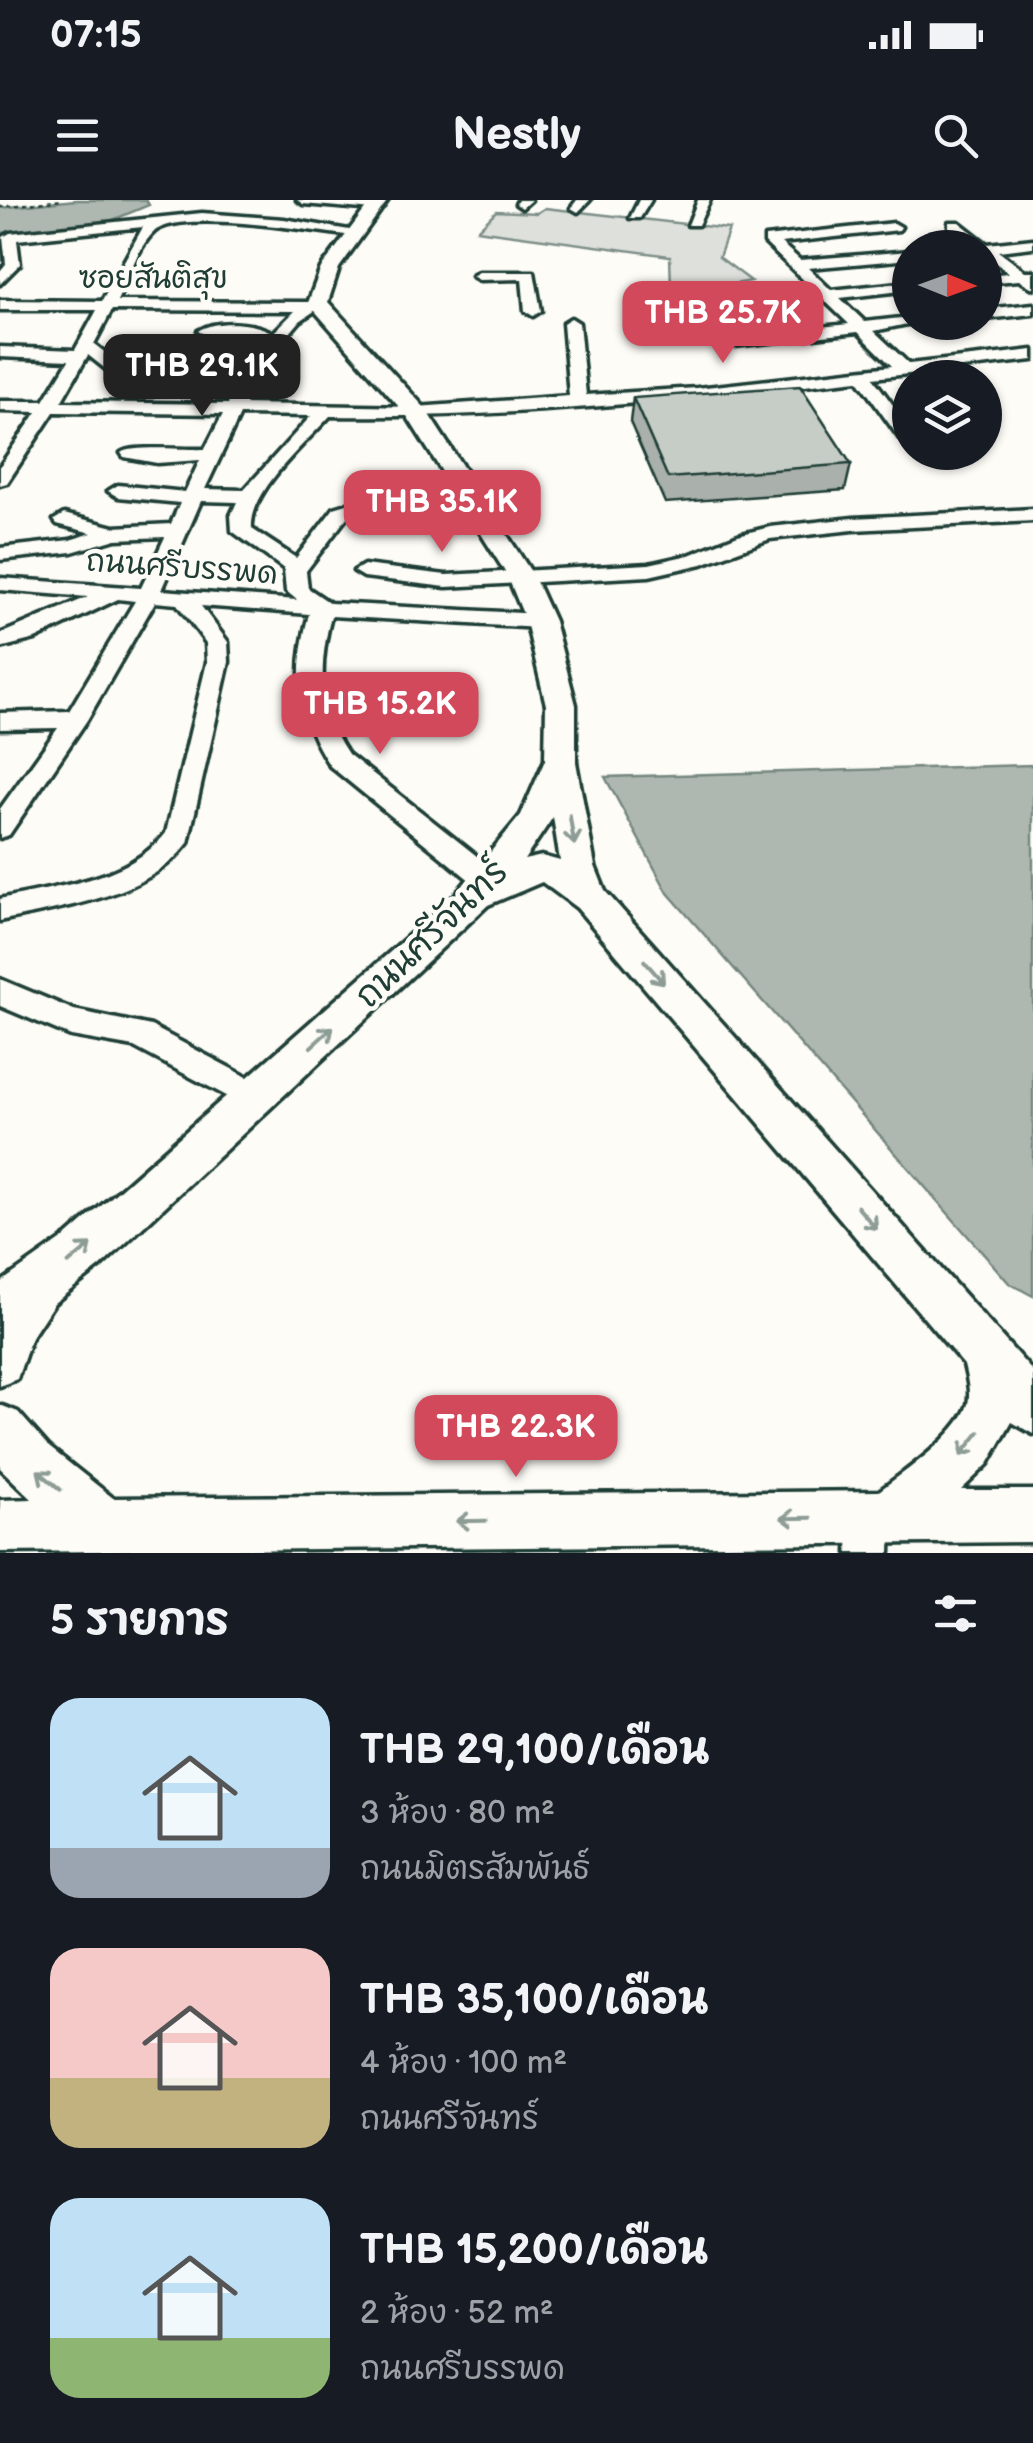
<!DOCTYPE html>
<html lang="th">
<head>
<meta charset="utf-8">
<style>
  :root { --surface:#171b24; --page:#20242c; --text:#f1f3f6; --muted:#9ea1a6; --accent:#d1495b }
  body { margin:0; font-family:"Balsamiq Sans","Playpen Sans Thai",sans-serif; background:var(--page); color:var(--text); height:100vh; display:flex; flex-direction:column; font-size:38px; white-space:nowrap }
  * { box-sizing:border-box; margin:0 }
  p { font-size:32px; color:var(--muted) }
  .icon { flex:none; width:55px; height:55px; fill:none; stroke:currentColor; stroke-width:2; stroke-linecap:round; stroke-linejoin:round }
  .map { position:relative; height:1353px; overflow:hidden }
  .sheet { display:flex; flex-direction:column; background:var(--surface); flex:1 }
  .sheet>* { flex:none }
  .needle { width:65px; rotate:91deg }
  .controls { position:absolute; left:892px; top:30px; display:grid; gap:20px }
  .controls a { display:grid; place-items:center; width:110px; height:110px; border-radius:50%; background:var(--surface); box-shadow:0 2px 8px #0004; font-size:50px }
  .price { position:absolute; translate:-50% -85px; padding:0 22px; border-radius:20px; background:var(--accent); color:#fff; font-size:32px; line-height:65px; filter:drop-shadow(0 2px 5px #0008) }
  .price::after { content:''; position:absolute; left:50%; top:60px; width:30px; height:22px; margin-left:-15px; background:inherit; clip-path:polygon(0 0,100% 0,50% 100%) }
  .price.active { background:#222; color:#fff }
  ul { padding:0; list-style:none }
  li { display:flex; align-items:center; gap:30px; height:250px; padding:0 50px }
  li span { display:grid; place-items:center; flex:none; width:280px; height:200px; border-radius:30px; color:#555 }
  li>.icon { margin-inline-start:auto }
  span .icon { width:120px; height:120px; fill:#fffc; stroke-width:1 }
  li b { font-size:42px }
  h2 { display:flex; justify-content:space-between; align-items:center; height:120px; padding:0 50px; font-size:42px }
  .status { display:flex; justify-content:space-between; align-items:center; height:70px; padding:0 50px; background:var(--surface); direction:ltr }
  .status svg { height:28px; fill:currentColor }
  header { display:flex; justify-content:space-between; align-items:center; height:130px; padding:0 50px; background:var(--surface); font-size:45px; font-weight:700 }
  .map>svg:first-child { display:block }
  .green { fill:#dde0db; stroke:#7e8e88; stroke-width:2.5 }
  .water { fill:#aeb8b1; stroke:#75877f; stroke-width:2.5 }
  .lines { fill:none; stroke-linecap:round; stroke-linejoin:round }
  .minor-casing { stroke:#1f3d34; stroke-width:7 }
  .major-casing { stroke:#1f3d34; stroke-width:7 }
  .path { stroke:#1f3d34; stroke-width:2.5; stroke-dasharray:4 4; stroke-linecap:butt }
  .minor { fill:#fdfcf7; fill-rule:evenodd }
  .major { fill:#fdfcf7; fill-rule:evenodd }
  .wall { fill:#aab0ab; stroke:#1f3d34; stroke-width:2.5 }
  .building { fill:#c6cdc7; stroke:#1f3d34; stroke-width:2.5 }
  .oneway { stroke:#8e9c96 }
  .labels { text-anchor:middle; stroke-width:9; stroke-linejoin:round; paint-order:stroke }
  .far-street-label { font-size:30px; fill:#1f3d34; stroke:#fdfcf7 }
  .street-label { font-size:35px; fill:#1f3d34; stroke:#fdfcf7 }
</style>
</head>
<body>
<div class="status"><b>07:15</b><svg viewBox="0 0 49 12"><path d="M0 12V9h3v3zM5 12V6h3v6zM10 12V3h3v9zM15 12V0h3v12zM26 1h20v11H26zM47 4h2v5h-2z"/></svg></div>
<header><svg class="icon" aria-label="menu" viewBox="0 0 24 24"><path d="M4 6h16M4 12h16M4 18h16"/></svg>Nestly<svg class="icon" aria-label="search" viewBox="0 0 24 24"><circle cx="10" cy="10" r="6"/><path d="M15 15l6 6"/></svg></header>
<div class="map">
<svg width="1033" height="1353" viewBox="0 0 1033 1353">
  <rect width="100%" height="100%" fill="#fdfcf7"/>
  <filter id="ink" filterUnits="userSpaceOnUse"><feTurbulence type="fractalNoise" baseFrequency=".01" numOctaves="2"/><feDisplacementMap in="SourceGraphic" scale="20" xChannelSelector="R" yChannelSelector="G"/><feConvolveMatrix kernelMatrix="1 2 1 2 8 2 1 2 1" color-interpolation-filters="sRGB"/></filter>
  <g filter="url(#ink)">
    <path class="green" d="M545 8 729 29 719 57 751 81 707 89 731 114 672 119 670 56 477 30 496 11 537 13Z"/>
    <path class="water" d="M76 0H146L149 5 108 22 0 33V8Z
      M1033 565V1096L1009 1083 668 693 605 577Z"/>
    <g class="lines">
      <g class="minor-casing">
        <path id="minor" d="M297 0H349L381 6 374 10 303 4Z
          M518 0H531L522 8 516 4Z
          M577 0H590L578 12 571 8Z
          M639 0H651L640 18H630Z
          M698 0H710L698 25H688Z
          M202 13 284 19 361 32 354 36C317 32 179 8 154 32 136 49 128 80 117 101L308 102 318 98 326 103 300 121 278 147 245 204 416 207 569 196 563 123 571 118 579 123 586 195 697 188 892 166 858 132 735 146 727 141 735 136 849 124 824 100 731 108V102L736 100 816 92 765 43V37L894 23 901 27 899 30 781 43 800 60 910 51V59L808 68 831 90 910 82V90L840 98 865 122 910 117V122H917L874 131 909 164 1033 150V160L873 178 910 228V239H900L858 180C683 200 506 219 330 216 305 244 249 291 252 329L296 358 334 308 370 297 471 290 481 296 471 302 372 309 348 316 306 371 308 388 330 403 540 414 551 421 540 428 331 416C318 466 318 511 348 554L497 672 501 679 497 686 487 690 477 686 330 566C297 516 293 472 309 414L201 406 228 442 229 462 188 643C146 698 64 706 0 721V699C56 686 128 681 166 633L207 462 206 443 177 404 155 402 87 520 9 635 0 638V609L58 528 0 529V513L69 511 135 401 118 399 35 439 0 448V434L88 397 0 390V378L141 388 165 337 116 339 72 352 0 360V348L70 340 92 333 57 324 54 320 64 314 114 327 171 324 180 303 118 297 108 291 118 285 185 292 200 260 157 263 124 257 121 253C131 245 187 250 205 249L223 214 54 212 7 283 0 285V266L37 212 0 211V201H44L69 160 0 157V147L75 150 97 110H0V100L102 101 143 27 17 40 20 64 0 84V71L6 64 3 37 10 33ZM112 110 295 111 273 133C255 122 216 119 198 131 218 143 244 128 265 142L263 145 190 157 133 174 94 144ZM88 155 122 182 115 194 124 199 130 198 138 183 192 167 256 156 228 204 61 202ZM240 215 311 216 244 290 205 289ZM201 301 237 302 231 315 232 331 284 369 286 391 297 400 162 390Z
          M949 22H959L987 44 1033 39V47L998 51 1025 71H1033V88L1019 80 985 83V75L1009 73 985 55V48H975L949 28Z
          M534 72 541 111 533 116 525 111 522 79 479 80 472 76 479 72Z
          M1033 104V114L985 119V109Z
          M1033 309V321L853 330 770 339 702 364 649 376 446 387 364 377 354 371 364 365 446 375 649 364 689 355 738 335 770 327 853 318Z
          M0 779 74 810 151 826 266 887 271 897 266 907 255 911 134 847 71 836 0 806Z
          M870 1297 885 1303 891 1318 890 1353H848L849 1318 855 1303Z"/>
      </g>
      <g class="major-casing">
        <path id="major" d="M372 0H388L339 68 328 102 424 207 533 375 554 421 576 505V562L595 666 605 691 1033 1172V1234L1012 1222 988 1264 961 1290H1033V1342L0 1352V1300L32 1299 0 1268V1205L18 1212 49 1247 113 1298 879 1291C904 1272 959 1235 968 1204 971 1191 967 1178 964 1165L577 708 542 682 488 705 100 1067 54 1103 31 1138 17 1179 0 1186V1083L68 1035 455 695 521 615 545 560 546 505 526 421 507 375 407 216 308 103 321 68ZM553 617 560 661 542 656 524 660Z"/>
      </g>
      <path class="path" d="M0 7 63 0"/>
      <use href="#minor" class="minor"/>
      <use href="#major" class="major"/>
    </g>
    <path class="wall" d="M633 198 851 264 845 290 665 303 630 222Z"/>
    <path class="building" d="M800 186 851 264 668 278 633 198Z"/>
    <defs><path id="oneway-shaft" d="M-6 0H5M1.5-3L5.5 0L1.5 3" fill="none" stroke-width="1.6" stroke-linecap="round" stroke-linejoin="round" transform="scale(2.5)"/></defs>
    <g class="oneway">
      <use href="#oneway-shaft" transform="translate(572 630) rotate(81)"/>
      <use href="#oneway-shaft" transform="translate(654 772) rotate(49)"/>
      <use href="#oneway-shaft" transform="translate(322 837) rotate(-42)"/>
      <use href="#oneway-shaft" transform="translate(867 1018) rotate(49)"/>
      <use href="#oneway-shaft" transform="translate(80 1054) rotate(-40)"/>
      <use href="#oneway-shaft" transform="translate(970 1244) rotate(129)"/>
      <use href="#oneway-shaft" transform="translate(49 1280) rotate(-140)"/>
      <use href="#oneway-shaft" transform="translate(796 1318) rotate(179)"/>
      <use href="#oneway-shaft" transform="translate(471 1321) rotate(179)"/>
    </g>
  </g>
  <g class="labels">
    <g class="far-street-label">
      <text x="153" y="88">ซอยสันติสุข</text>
      <text transform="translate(182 367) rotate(4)" y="10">ถนนศรีบรรพด</text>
    </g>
    <g class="street-label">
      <text transform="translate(431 733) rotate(-44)" y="12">ถนนศรีจันทร์</text>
    </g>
  </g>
</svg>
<div class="controls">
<a><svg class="needle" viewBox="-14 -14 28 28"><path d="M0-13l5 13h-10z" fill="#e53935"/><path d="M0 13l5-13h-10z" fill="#9ea1a6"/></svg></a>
<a><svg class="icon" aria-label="layers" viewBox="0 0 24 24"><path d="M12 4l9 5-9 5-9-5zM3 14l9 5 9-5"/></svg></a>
</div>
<b class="price" style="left:723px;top:166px">THB 25.7K</b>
<b class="price active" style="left:202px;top:219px">THB 29.1K</b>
<b class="price" style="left:442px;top:355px">THB 35.1K</b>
<b class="price" style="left:380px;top:557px">THB 15.2K</b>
<b class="price" style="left:516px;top:1280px">THB 22.3K</b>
</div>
<section class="sheet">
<h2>5 รายการ<svg class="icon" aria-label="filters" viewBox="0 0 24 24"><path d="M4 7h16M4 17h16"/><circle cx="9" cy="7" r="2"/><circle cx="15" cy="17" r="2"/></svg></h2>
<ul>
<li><span style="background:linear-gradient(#bfe0f5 75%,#9aa5b1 0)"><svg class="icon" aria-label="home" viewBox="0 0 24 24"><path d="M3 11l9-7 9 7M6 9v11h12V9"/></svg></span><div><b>THB 29,100/เดือน</b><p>3 ห้อง · 80 m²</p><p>ถนนมิตรสัมพันธ์</p></div></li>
<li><span style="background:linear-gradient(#f6c9c9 65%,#c2b280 0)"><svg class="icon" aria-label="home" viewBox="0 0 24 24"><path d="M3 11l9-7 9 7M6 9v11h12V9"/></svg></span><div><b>THB 35,100/เดือน</b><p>4 ห้อง · 100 m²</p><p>ถนนศรีจันทร์</p></div></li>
<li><span style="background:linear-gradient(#bfe0f5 70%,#8fb573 0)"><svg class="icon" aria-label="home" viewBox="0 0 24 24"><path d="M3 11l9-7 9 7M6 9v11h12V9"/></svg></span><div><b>THB 15,200/เดือน</b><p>2 ห้อง · 52 m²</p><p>ถนนศรีบรรพด</p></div></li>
</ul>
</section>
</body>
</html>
